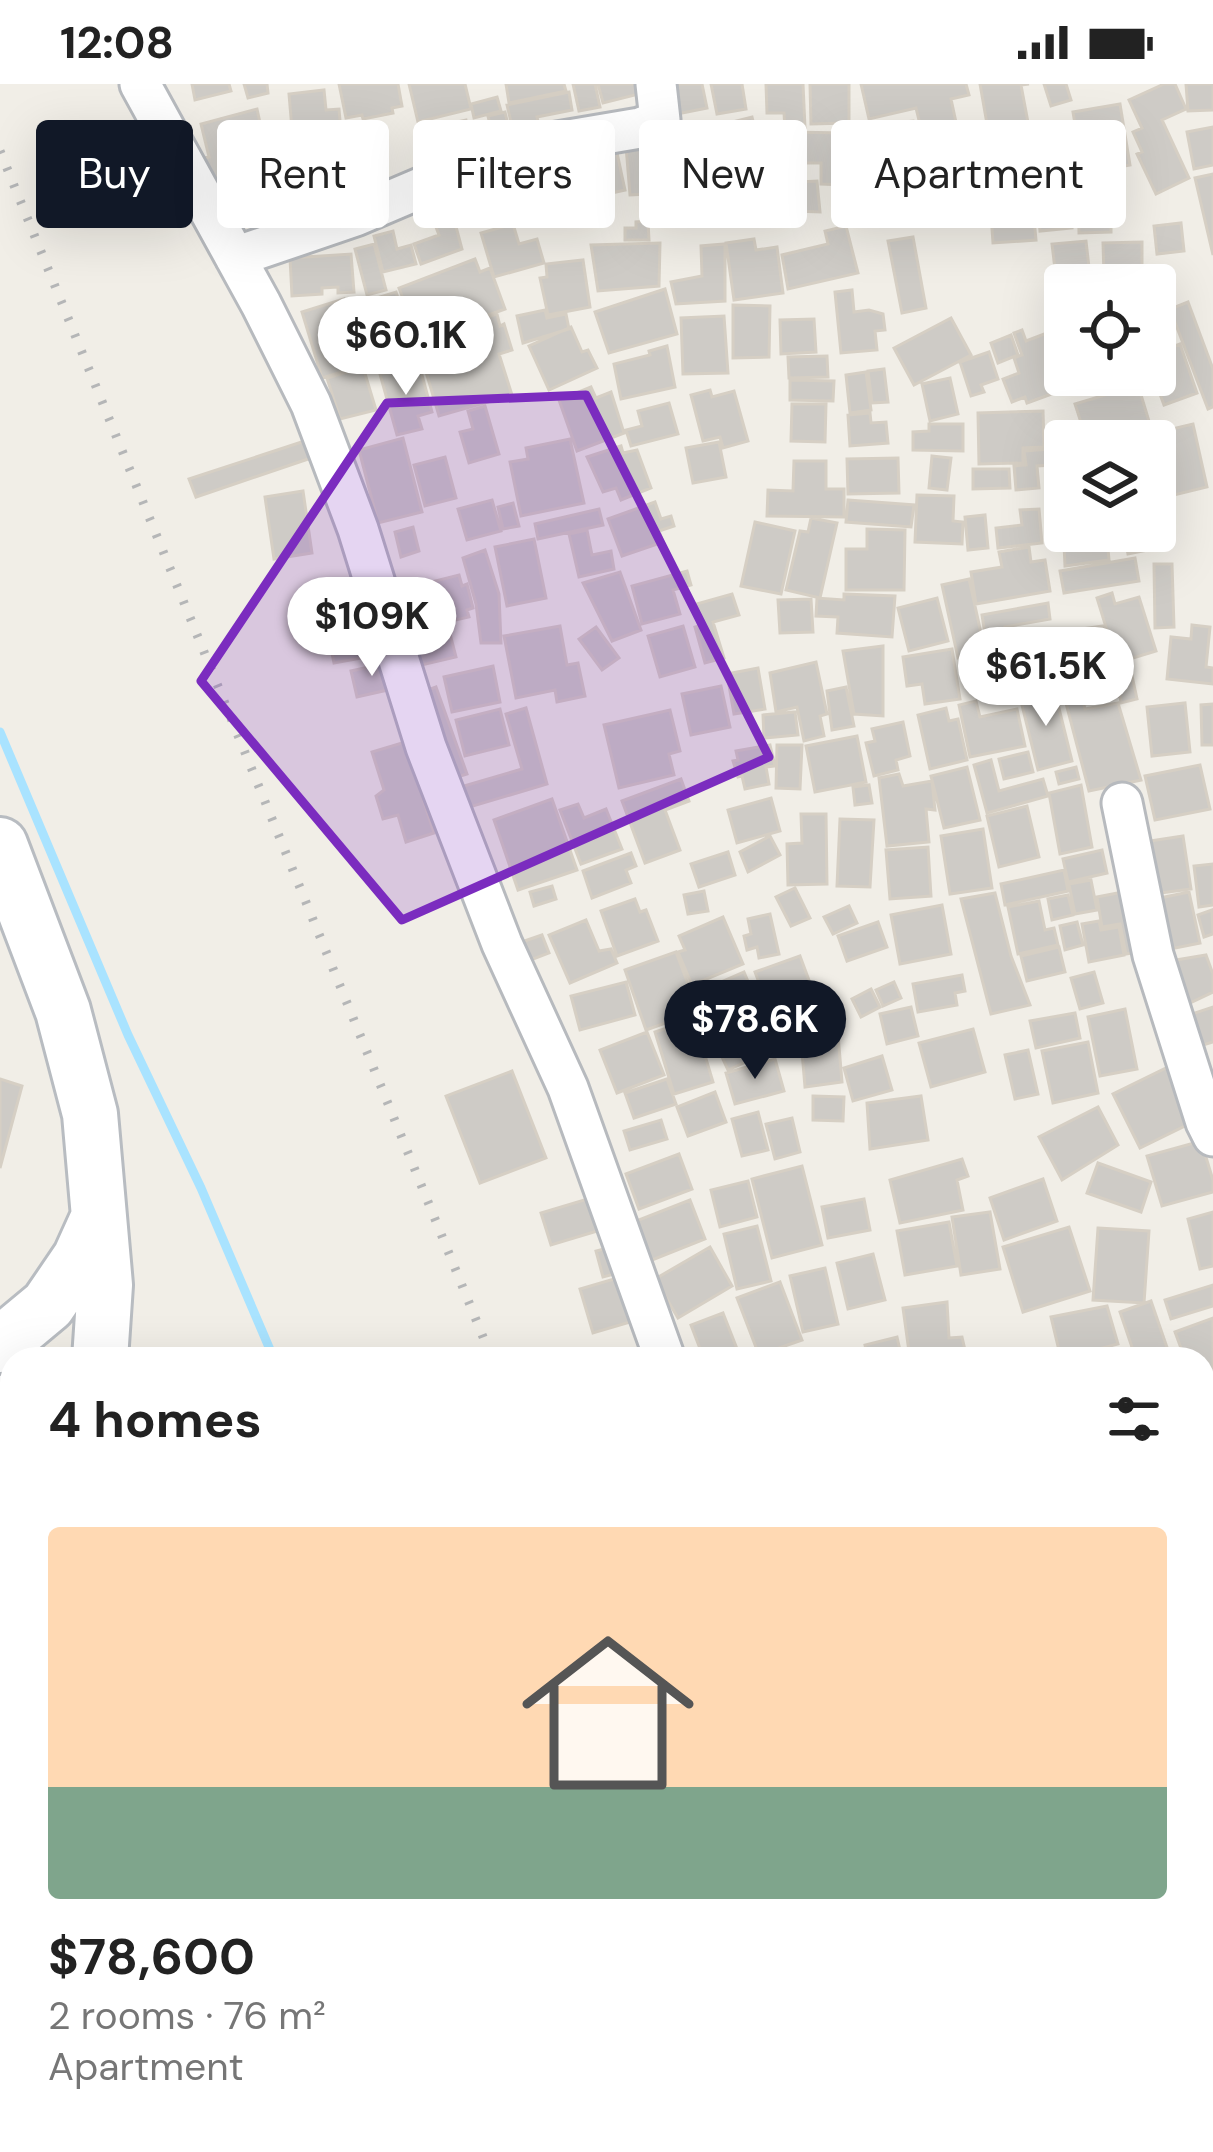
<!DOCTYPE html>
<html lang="en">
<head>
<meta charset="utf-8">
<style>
  :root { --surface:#fff; --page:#f2f2f2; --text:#222; --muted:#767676; --accent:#111827 }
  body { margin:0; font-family:"DM Sans",sans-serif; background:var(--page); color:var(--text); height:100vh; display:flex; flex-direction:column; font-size:45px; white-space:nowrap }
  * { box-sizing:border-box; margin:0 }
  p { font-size:39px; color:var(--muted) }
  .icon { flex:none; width:66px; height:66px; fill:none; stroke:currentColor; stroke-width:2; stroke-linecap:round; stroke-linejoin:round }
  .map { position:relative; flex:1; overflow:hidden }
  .panel { position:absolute; left:0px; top:1263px; width:1215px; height:807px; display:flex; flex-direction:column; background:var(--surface); border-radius:36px 36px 0 0; box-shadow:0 12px 48px #0002 }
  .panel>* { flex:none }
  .top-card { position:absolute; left:36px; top:36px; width:1143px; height:108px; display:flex; gap:24px }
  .fabs { position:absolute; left:1044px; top:180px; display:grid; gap:24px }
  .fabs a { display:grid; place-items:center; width:132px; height:132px; border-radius:12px; background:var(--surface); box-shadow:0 12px 48px #0002; font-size:60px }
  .price { position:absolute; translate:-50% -102px; padding:0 27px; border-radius:42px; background:#fff; color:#222; font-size:39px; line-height:78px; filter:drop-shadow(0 3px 6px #0008) }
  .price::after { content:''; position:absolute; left:50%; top:72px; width:36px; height:27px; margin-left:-18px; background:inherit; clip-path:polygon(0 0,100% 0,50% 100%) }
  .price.current { background:var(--accent); color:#fff }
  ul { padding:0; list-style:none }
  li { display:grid; align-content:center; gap:24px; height:636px; padding:0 48px }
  li span { display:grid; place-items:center; height:372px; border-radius:12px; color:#555 }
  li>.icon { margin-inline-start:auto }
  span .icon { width:216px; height:216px; fill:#fffc; stroke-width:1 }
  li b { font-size:51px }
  h2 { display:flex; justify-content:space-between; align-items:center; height:144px; padding:0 48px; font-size:51px }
  .chip { padding:0 42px; border-radius:12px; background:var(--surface); box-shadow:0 12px 48px #0002; font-size:42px; line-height:108px }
  .chip.current { background:var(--accent); color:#fff }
  .status { display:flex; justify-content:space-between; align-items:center; height:84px; padding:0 60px; background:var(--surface); direction:ltr }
  .status svg { height:33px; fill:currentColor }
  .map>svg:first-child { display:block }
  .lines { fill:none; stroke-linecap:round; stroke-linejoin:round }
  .stream { stroke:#a9e3ff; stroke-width:9 }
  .building { fill:#cecbc6; stroke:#d6cfc4; stroke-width:3 }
  .street-casing { stroke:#b7babe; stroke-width:45 }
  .secondary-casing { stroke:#b8bcc1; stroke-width:60 }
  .street { stroke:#fff; stroke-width:39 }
  .secondary { stroke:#fff; stroke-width:54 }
  .rail { stroke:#b5b6b7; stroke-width:9; stroke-dasharray:3 15; stroke-linecap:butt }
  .marked { fill:#7b2cbf; fill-opacity:0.2; stroke:#7b2cbf; stroke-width:9; stroke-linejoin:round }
</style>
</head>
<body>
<div class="status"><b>12:08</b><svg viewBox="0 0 49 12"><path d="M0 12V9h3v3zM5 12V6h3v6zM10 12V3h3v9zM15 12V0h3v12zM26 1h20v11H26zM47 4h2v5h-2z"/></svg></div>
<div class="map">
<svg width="1213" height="2068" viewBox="0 0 1213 2068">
  <rect width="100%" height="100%" fill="#f1eee7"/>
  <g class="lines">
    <path class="stream" d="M0 648 128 951 201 1104 274 1275
      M435 2058 447 2068
      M646 2068 647 2058"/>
  </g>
  <path class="building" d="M192 0H229L231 7 195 16Z
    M244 0H267L268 9 248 14Z
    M339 0H398L402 22 392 24 393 29 363 35 362 31 346 34Z
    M409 0H465L471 25 418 38Z
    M506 0H564L566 7 509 19Z
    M573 0H595L600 23 579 27Z
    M598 0H641L643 9 603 19Z
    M665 0H702L707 24 672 31Z
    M711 0H742L746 25 717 30Z
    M766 0H803L805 44 785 45 784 29H767Z
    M810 0H849V39L811 40Z
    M861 0H966L969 11 951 15 960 57 926 65 916 24 869 35Z
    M980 0H1029L1021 1 1030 49 990 57Z
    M1044 0H1066L1071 16 1051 22Z
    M1164 0H1175L1186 25 1162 36 1189 94 1156 110 1137 70 1142 68 1133 48 1142 44 1129 16Z
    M1186 0H1213V26L1188 27Z
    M324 6 326 26 339 25 341 48 328 49V54L293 57 289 10Z
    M569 8 572 26 537 33 541 50 515 55 507 21Z
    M497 13 501 27 474 34 471 20Z
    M1120 20 1130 81 1083 89 1073 28Z
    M257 25 262 48 255 50 264 85 223 96 205 94 200 75 209 73 201 40Z
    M505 28 512 58 495 62 488 32Z
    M752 33 756 49 735 54 732 38Z
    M466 36 469 49 488 45 492 70 443 81 435 43Z
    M913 37 925 121 874 128 858 42Z
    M1213 43V81L1194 85 1187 48Z
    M643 48 648 110 630 111 625 50Z
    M786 48 846 49 845 101 821 100V79H785Z
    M374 49 386 115 351 121 339 56Z
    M682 55 688 122 654 125 648 58Z
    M595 56 603 90 574 97 566 63Z
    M745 58 749 81 736 83 733 60Z
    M563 63 577 117 556 122 549 93 532 98 526 89 522 90 518 75Z
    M963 63 971 136 930 140 923 67Z
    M616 64 625 106 580 116 576 98 604 92 599 67Z
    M513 75 526 105 459 134 440 102Z
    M1066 86 1072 144 1040 147 1035 89Z
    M341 88V119L325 120V127L292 134 291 127 282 128V120L272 121V89Z
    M1122 89V110H1111V148L1079 149 1078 90Z
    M1213 90V171L1195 94Z
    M1030 92 1036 156 993 159 991 130 998 129 995 95Z
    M817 97 820 128 761 126V135L724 137 723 108 755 107V100Z
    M451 124 462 165 421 180 414 160 439 151 431 130Z
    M648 137 649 156H625V144H636V138Z
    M1181 139 1184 167 1157 170 1154 142Z
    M513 140 519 160 537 155 544 179 494 193 481 149Z
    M846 142 858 189 788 205 782 171 828 160 825 147Z
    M393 147 397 165 411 161 416 180 383 188 374 152Z
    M913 153 926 224 902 229 888 157Z
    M754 155 756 166 777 163 783 209 734 216 726 159Z
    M1086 157 1091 201H1065V218L1059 219 1052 160Z
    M1142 158V191L1104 192 1103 159Z
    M660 159 659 202 598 207 591 161Z
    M374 160 386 206 367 211 355 165Z
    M725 160V217L676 220 671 198 702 192 701 162Z
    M351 170 354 208 338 209V203L322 204V210L292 212 290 174Z
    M475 175 480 188 490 184 505 225 419 256 399 204Z
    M583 176 590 223 548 231 540 194 547 193 546 180Z
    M665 205 677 250 609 269 595 228Z
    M852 206 854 228 869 226 883 230 885 246 875 247 877 266 841 269 835 208Z
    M396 208 413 260 397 264 380 213Z
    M344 215 347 225 377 215 394 272 322 294 302 228Z
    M1188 218 1213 285V323L1208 325 1170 225Z
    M733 221 770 222 769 273 733 274Z
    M545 226 547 234 566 230 569 245 523 259 517 232Z
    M497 230 500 242 504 240 512 266 499 270 512 311 439 332 416 254Z
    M724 232 728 289 683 290 681 234Z
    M951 234 971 271 914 301 894 264Z
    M814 235 816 268 781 270 780 236Z
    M571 243 582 268 588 266 597 284 549 306 529 262Z
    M1022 246 1026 257 1047 249 1068 304 1027 319 1025 313 1012 318 1003 295 1019 289 1014 274 1022 271 1014 249Z
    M1011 251 1018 271 998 279 991 259Z
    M1180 260 1197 309 1164 321 1153 291 1155 266 1156 269Z
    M667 262 675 303 621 315 614 280 650 271 649 267Z
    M989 268 998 295 981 301 984 308 971 312 960 278Z
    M827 272 828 293 789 294 788 273Z
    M419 280 432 328 418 332 422 345 397 351 380 290Z
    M363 283 376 326 340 335 327 294Z
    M884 285 888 318 872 319 868 287Z
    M866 288 871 326 850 329 846 291Z
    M1081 291H1122L1085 304Z
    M950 294 958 330 930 337 922 300Z
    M790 296 834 297 833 317 790 316Z
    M1138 301 1165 390 1155 393V357H1087L1075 320Z
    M591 303 596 314 611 308 624 349 577 367 559 316Z
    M710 306 712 313 734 307 748 357 723 364 720 353 703 357 691 311Z
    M669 319 678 350 631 362 626 346 642 342 638 327Z
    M792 320H826L825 358 791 357Z
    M485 322 499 370 469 379 460 348 473 345 468 327Z
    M1043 327 1044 363 1023 364V379L979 380 978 329Z
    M870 329 871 339 886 338 888 359 850 362 848 331Z
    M929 340H963V367L913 366V348L929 347Z
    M1193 340 1207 403 1174 411 1159 348Z
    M314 354 320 371 196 413 189 395Z
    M403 354 422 428 378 439 359 366Z
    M570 355 584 419 521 432 510 378 528 375 526 364Z
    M719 358 726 393 693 399 686 364Z
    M621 362 623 369 637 366 651 404 621 416 616 404 603 408 587 373Z
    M1050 365 1051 381 1037 382 1039 404 1016 406 1014 382 1026 381 1024 367Z
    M932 372 951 374 947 406 929 404Z
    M445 373 456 414 425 422 414 381Z
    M898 374 899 409 848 410 847 375Z
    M794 377H826V405H844V433L767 432 768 406 793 407Z
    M973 385H1009L1010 404 973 405Z
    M303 407 312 469 274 475 265 413Z
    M917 411 954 412 953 437 963 438 962 460 915 458Z
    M492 416 501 447 467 456 458 425Z
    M848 416 914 421 911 443 846 438Z
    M655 418 661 435 671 432 674 442 659 447 663 458 622 472 608 435Z
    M513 419 519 442 503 445 498 423Z
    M599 425 603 441 538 455 535 440Z
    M1039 425 1042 459 998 464 996 444 1022 441 1020 426Z
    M985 431 988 464 968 466 965 433Z
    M1065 433V447H1102L1103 451 1052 458 1049 435Z
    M811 434 837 439 820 514 786 506 800 447 808 448Z
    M755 438 795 447 781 510 741 502Z
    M413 443 419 467 401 473 395 448Z
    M867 445 905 446 904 506H846V465H867Z
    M587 446 592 471 611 467 614 485 579 493 569 450Z
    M1154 447 1157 464 1128 470 1124 448Z
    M1107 454 1109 476 1065 482 1064 460Z
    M534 455 546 514 507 522 495 463Z
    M1029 463 1031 478 1045 476 1050 507 976 520 971 488 1002 483 999 468Z
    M485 466 499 510 501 559H481L476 520 463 474Z
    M1135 474 1139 497 1064 509 1060 487Z
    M1154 480H1172L1174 543 1155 544Z
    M687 487 691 501 673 506 680 530 642 540 632 502Z
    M620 488 641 546 612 557 583 499Z
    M459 491 462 502 467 500 473 524 467 526 469 533 447 538 456 573 413 583 395 507Z
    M969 495 985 567 958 574 942 501Z
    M357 504 372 572 334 579 320 512Z
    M1112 509 1115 520 1139 513 1156 567 1117 579 1097 514Z
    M732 510 739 531 713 538 724 574 705 579 695 543 699 542 693 521Z
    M844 510 895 512 892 553 837 549 838 533 816 532 817 514 844 516Z
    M937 514 948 557 909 567 898 524Z
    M811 515 813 548 780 549 778 516Z
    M1048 519 1050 535 1005 543 1007 554 986 557 982 531Z
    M1192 541 1210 543 1206 583 1213 584V600L1167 595 1171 553 1191 555Z
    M560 542 567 581 578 579 585 612 557 618 555 606 516 614 504 552Z
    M683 542 695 583 660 593 648 552Z
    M1103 542 1115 582 1129 578 1137 615 1121 619 1120 612 1085 620 1068 547Z
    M596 543 619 574 602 586 579 555Z
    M1045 547 1052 584 993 597 984 559Z
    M1068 559 1085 625 1118 619 1141 696 1089 707 1051 562Z
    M883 562V632L854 630 843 567Z
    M952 565 960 615 925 620 922 600 907 602 903 573Z
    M385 574 392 605 357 613 351 587 369 583 368 578Z
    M816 578 827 630 820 632 824 652 804 657 797 623 776 628 770 589Z
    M493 582 500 618 452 628 444 593Z
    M758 584 765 625 734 630 727 590Z
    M721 602 730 643 691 651 682 610Z
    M436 603 467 690 448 696 417 610Z
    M846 603 854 642 832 646 827 607Z
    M1054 604 1072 677 1038 686 1020 613Z
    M976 617 980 633 1017 625 1025 662 970 673 959 621Z
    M1185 619 1190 668 1152 672 1147 623Z
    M1213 620V661H1202L1201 621Z
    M526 624 547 700 463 725 457 704 522 685 506 630Z
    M946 624 949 637 958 635 967 676 930 685 918 631Z
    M500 625 509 661 465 672 456 636Z
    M670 626 680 667 669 670 674 691 619 704 604 641Z
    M795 628 798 651 764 654 763 631Z
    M903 638 910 672 896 676 898 686 874 692 866 659 875 657 872 645Z
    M857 652 866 698 815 708 806 662Z
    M405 658 434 749 406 758 398 731 383 735 376 712 384 706 372 668Z
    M770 661 775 682 766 683 769 700 745 705 742 692 738 693 733 677 738 676 736 667Z
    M777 661H802L800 705 776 704Z
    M1028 668 1033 688 1004 695 999 675Z
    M991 676 999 707 1043 695 1048 712 987 729 974 681Z
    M1200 681 1210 725 1155 736 1145 692Z
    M967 683 980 736 944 744 931 692Z
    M1076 683 1079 695 1059 700 1056 688Z
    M899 690 903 702 932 697 935 726 926 725 929 758 887 762 879 694Z
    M681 695 689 717 665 726 680 766 645 779 622 717Z
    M869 701 872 719 855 721 853 703Z
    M1081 701 1092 763 1060 770 1049 709Z
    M771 714 780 747 737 759 728 726Z
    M552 715 577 786 518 806 494 736Z
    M578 720 584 734 606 725 622 765 581 780 560 726Z
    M1027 722 1039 773 999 783 987 732Z
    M801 730H826L827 800 788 801 787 760 802 759Z
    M840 735 874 736 870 803 837 802Z
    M983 745 992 804 950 810 941 752Z
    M770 752 780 771 748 788 740 768Z
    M1183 752 1191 805 1145 811 1137 759Z
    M928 763 931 812 890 815 886 766Z
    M1102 766 1107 789 1068 798 1063 775Z
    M728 768 735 791 699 803 691 780Z
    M631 769 636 782 626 786 631 799 592 814 583 787Z
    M1213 780V821L1199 823 1194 782Z
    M1064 786 1068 807 1005 821 1001 800Z
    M1091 796 1097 826 1075 830 1069 800Z
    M552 802 556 815 534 822 530 808Z
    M795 804 810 834 791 842 776 813Z
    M1133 806 1144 867 1126 870 1120 840 1102 843 1097 813Z
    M704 807 708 827 688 830 684 811Z
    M1189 808 1200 859 1165 866 1155 815Z
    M995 809 1011 872 1030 921 991 930 961 815Z
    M1068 811 1073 831 1052 836 1048 815Z
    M635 815 640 828 646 826 658 857 617 872 601 827Z
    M1039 817 1045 846 1054 844 1058 861 1018 870 1008 823Z
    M942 821 951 870 900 880 891 831Z
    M849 822 857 839 833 850 824 833Z
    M1212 826 1213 850 1204 853 1198 831Z
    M770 830 779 870 759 874 757 863 747 866 744 852 751 850 748 835Z
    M723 833 743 880 692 901 678 868 685 866 679 852Z
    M586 836 599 867 611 865 617 879 570 899 549 851Z
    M1099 837 1101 846 1119 843 1124 871 1089 878 1082 840Z
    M878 838 887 863 847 877 838 852Z
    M1077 838 1083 861 1065 866 1060 842Z
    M542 851 549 869 520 880 513 861Z
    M1059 863 1065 888 1027 897 1021 872Z
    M676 868 694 916 679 921 682 933 646 946 625 886Z
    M1206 871 1213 890V908L1175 926 1164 878Z
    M800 872 813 907 768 923 755 888Z
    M744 888 760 926 714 947 696 909Z
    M1094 888 1103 919 1080 925 1071 894Z
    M962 891 965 907 955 909 957 921 918 928 913 900Z
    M626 898 635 931 580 946 571 912Z
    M894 898 901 914 883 922 876 906Z
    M871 905 880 923 861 933 852 915Z
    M911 923 918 952 887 960 880 930Z
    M1213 923V958L1187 966 1177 935Z
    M1125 925 1137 985 1100 992 1088 933Z
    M836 927 842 998 805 1003 799 932Z
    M1075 929 1080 954 1036 964 1030 937Z
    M694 935 713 998 674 1010 655 948Z
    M760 938 772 966 728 986 715 958Z
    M973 945 985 988 931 1003 919 959Z
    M647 948 664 991 617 1009 600 966Z
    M1088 958 1098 1009 1053 1019 1042 967Z
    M1028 966 1038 1010 1015 1015 1005 971Z
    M882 972 892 1006 853 1017 844 984Z
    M775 975 784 1007 735 1020 726 989Z
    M1168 983 1195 1037 1140 1064 1113 1010Z
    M512 987 546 1074 480 1099 446 1012Z
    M0 995 22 1002 0 1084Z
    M667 995 676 1020 634 1034 625 1009Z
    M715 1008 726 1038 688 1052 677 1023Z
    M813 1012 844 1013 843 1037 813 1036Z
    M921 1012 928 1056 870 1065 867 1019Z
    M1098 1023 1118 1061 1062 1096 1039 1053Z
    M758 1028 768 1066 742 1072 732 1035Z
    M792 1034 800 1068 775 1075 766 1040Z
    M661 1036 667 1055 630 1066 624 1047Z
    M1201 1057 1213 1096V1108L1162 1122 1147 1072Z
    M679 1070 692 1105 639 1125 626 1090Z
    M962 1075 968 1092 957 1096 963 1126 900 1139 890 1096Z
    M1098 1079 1151 1098 1141 1128 1087 1109Z
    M802 1082 822 1161 772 1174 752 1095Z
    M1043 1095 1057 1137 1004 1156 990 1114Z
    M748 1097 757 1133 720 1143 711 1106Z
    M604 1110 614 1142 551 1161 541 1129Z
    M864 1115 870 1146 828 1154 822 1123Z
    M690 1116 705 1155 652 1176 636 1137Z
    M990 1128 1000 1185 961 1191 952 1133Z
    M1213 1128V1182L1200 1185 1188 1135Z
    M949 1138 957 1182 905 1191 897 1147Z
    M757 1142 771 1197 737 1205 724 1150Z
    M1069 1143 1090 1207 1023 1228 1003 1163Z
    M1098 1144 1149 1147 1144 1219 1093 1216Z
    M623 1160 630 1186 603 1193 596 1167Z
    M710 1163 732 1202 678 1234 655 1195Z
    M873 1170 885 1216 848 1225 837 1179Z
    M825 1184 838 1240 803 1248 790 1192Z
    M624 1192 637 1236 593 1249 580 1205Z
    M780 1198 802 1256 759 1271 737 1214Z
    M1213 1201V1222L1171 1235 1165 1216Z
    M1151 1217 1171 1275H1136L1120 1228Z
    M947 1218 949 1254 962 1253 965 1266 923 1275H910L903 1224Z
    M1107 1222 1118 1260 1061 1275 1051 1233Z
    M723 1229 741 1275H704L691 1241Z
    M1213 1234V1297L1203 1301V1275H1185L1175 1248Z
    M897 1253 902 1275H868L865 1261Z
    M1213 1344V1415L1203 1419V1349Z
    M1213 1432V1494L1203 1473V1436Z
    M1203 1482 1213 1502V1521L1203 1526Z
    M1213 1521V1584L1210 1586 1203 1572V1526Z
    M1213 1590V1632L1203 1602V1593Z
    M1205 1643 1213 1669V1708L1203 1711Z
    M12 1893V1944L0 1948V1897Z
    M0 2013 12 2048V2058H16L18 2068H0Z
    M289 2058H306L308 2068H273L271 2062Z
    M313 2058H352L355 2068H316Z"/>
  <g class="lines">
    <g class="street-casing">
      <path id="street" d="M140 0 261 220 311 320 358 445 426 663 502 860 568 1004 665 1275
        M235 173 355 132 510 66 640 44 660 36 656 0
        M1122 719 1153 871 1206 1038 1213 1052
        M1203 1324 1213 1319
        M0 1799 12 1802
        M516 2058 525 2068
        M1157 2058 1166 2068
        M164 2068 191 2058"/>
    </g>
    <g class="secondary-casing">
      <path id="secondary" d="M0 761 63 927 90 1030 105 1201 100 1275
        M0 1261 48 1221 80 1174 99 1132
        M0 1319 12 1322
        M1004 2058 1014 2068"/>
    </g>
    <use href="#street" class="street"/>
    <use href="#secondary" class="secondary"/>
    <path class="rail" d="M0 67 492 1275
      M793 2058 797 2068"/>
  </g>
  <path class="marked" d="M586 311 769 673 402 836 201 597 387 319Z"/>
</svg>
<div class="fabs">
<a><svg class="icon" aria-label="locate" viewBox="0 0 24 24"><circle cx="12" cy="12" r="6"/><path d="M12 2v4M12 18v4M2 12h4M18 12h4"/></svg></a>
<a><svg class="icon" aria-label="layers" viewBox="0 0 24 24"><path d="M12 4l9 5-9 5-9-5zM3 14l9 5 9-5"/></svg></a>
</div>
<b class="price" style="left:406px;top:314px">$60.1K</b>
<b class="price" style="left:372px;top:595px">$109K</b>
<b class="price" style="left:1046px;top:645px">$61.5K</b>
<b class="price current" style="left:755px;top:998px">$78.6K</b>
<div class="top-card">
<a class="chip current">Buy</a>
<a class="chip">Rent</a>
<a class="chip">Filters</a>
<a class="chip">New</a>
<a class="chip">Apartment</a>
</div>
<section class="panel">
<h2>4 homes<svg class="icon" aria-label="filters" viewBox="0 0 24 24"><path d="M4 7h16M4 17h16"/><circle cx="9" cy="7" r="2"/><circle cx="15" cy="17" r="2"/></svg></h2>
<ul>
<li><span style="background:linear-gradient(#ffd9b3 70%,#7fa58c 0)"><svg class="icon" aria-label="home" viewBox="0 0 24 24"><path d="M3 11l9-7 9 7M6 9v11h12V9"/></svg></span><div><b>$78,600</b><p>2 rooms · 76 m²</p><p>Apartment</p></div></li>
</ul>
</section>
</div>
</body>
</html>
